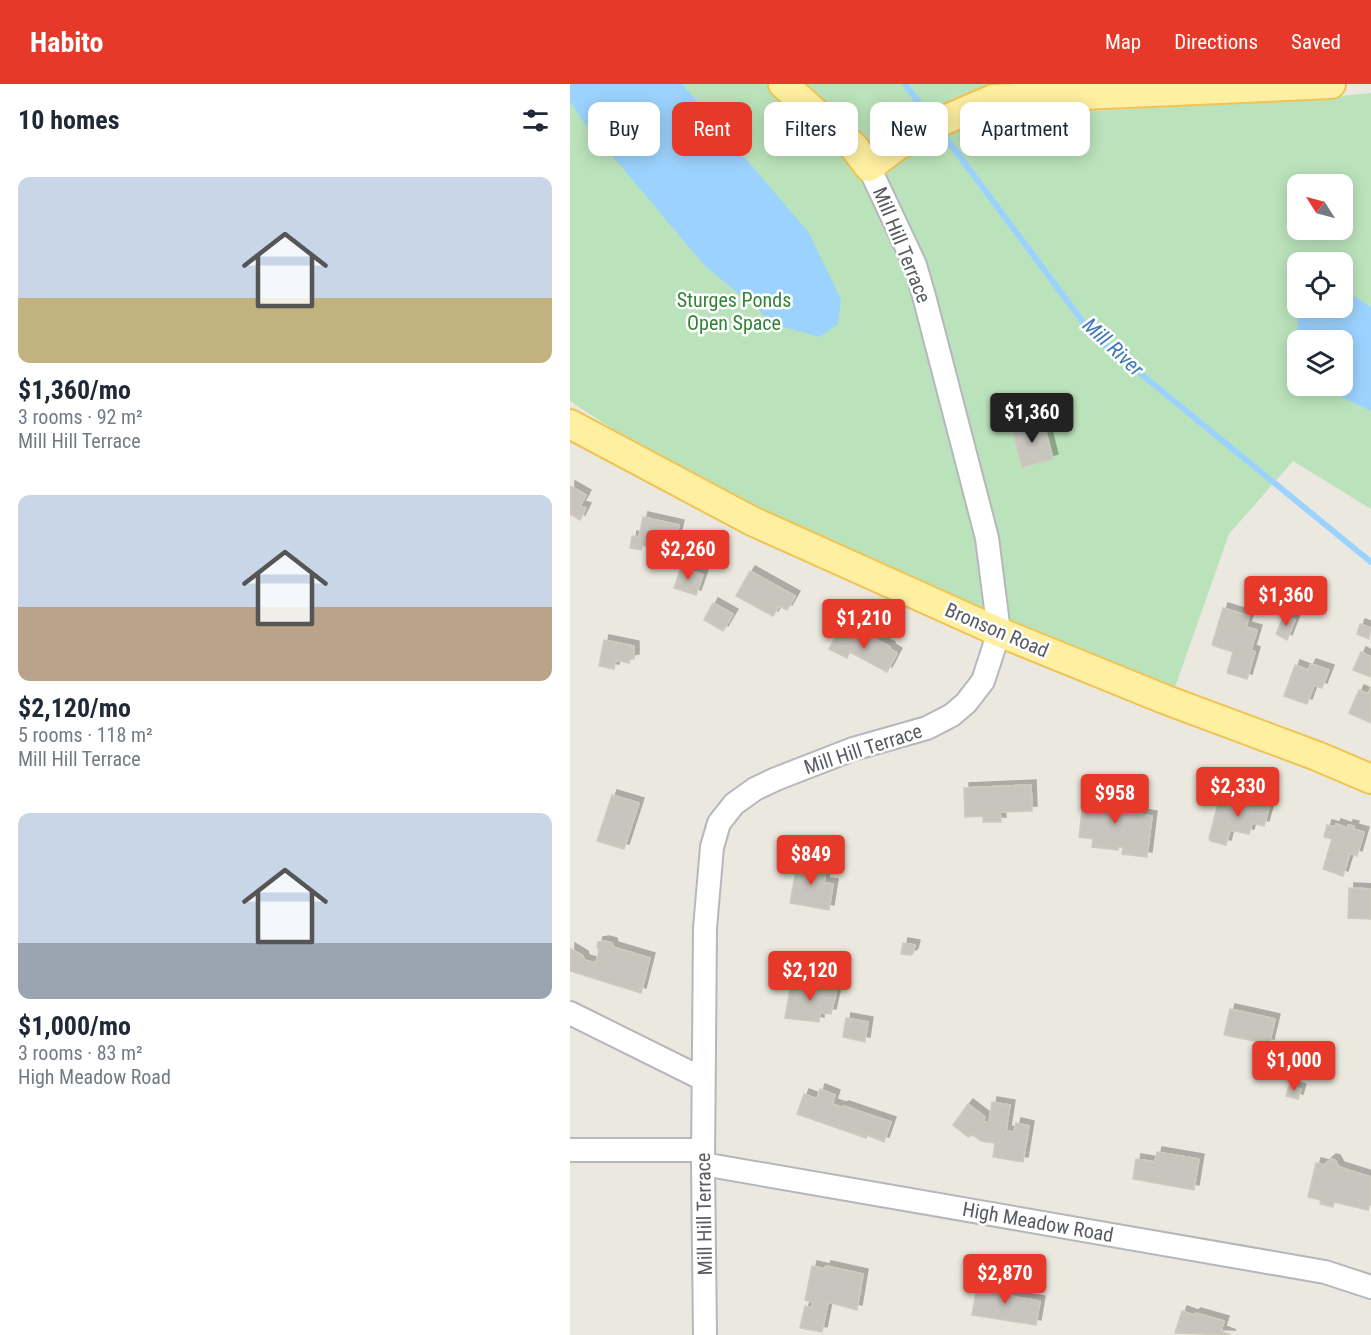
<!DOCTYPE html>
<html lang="en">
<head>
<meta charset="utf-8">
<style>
  :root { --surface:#fff; --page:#f2f2f3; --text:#1f2937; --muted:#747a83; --accent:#e6392a }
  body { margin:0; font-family:"Roboto Condensed",sans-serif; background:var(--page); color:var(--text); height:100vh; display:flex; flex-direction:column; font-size:22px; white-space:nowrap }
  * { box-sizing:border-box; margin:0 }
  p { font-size:20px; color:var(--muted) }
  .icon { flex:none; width:33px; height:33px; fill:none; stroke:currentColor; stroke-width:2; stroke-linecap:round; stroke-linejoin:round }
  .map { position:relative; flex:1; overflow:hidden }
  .drawer { display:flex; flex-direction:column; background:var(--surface); width:570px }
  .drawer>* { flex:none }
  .guide { position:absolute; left:18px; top:18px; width:570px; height:54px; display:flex; gap:12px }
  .needle { width:39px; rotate:306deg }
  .tools { position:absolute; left:717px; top:90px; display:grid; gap:12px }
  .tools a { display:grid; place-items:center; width:66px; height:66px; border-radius:12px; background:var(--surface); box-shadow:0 3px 15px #0003; font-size:30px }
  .price { position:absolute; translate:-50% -51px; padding:0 14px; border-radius:6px; background:var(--accent); color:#fff; font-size:20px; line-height:39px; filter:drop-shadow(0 2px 3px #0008) }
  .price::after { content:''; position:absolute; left:50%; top:36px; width:18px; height:14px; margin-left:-9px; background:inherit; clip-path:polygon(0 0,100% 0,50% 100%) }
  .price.current { background:#222; color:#fff }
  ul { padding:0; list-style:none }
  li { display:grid; align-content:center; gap:12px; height:318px; padding:0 18px }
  li span { display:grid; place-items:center; height:186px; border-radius:12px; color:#555 }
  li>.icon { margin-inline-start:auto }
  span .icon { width:108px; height:108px; fill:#fffc; stroke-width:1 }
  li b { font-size:26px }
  h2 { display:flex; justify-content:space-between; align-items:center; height:72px; padding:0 18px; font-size:26px }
  .tag { padding:0 21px; border-radius:12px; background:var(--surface); box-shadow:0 3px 15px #0003; font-size:21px; line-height:54px }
  .tag.current { background:var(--accent); color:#fff }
  header { display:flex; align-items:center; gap:36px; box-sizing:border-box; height:84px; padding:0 30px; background:var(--accent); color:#fff }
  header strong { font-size:28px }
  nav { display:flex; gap:33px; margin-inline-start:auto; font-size:21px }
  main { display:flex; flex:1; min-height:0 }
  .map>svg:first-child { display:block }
  .green { fill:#bbe3bb; fill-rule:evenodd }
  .water { fill:#9cd3fe }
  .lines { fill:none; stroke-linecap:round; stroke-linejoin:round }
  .stream { stroke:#9cd3fe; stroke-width:6 }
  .building { fill:#c8c5be; stroke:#d0cabd; stroke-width:1.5; filter:url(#shadow) }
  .minor-casing { stroke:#b5b7bc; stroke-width:26 }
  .major-casing { stroke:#efc454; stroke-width:32 }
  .minor { stroke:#fff; stroke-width:22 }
  .major { stroke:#feefa1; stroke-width:28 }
  .labels { text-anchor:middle; stroke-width:5; stroke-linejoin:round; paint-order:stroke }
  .street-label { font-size:20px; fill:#585c60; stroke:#fff }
  .park-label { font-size:20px; fill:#358239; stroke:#fff }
  .water-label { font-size:21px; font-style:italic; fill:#3e79b7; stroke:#fff }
</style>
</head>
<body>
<header>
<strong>Habito</strong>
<nav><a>Map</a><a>Directions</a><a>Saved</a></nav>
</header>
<main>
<section class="drawer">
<h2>10 homes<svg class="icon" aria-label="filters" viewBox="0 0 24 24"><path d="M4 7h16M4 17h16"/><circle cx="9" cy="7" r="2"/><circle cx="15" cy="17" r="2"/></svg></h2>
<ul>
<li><span style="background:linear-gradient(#c9d6e8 65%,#c2b280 0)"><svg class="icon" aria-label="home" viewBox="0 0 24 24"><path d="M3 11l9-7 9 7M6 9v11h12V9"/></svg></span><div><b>$1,360/mo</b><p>3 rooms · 92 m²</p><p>Mill Hill Terrace</p></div></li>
<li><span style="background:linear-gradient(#c9d6e8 60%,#b9a48a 0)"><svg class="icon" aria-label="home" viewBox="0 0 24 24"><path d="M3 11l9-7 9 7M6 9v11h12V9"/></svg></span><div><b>$2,120/mo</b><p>5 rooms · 118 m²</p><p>Mill Hill Terrace</p></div></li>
<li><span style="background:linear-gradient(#c9d6e8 70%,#9aa5b1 0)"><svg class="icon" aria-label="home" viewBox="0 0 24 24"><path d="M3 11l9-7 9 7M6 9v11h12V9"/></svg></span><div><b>$1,000/mo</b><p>3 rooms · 83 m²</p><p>High Meadow Road</p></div></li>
</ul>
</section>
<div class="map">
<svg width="801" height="1251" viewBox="0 0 801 1251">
  <defs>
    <filter id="shadow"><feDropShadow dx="5" dy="-5" stdDeviation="0" flood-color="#0004"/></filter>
  </defs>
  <rect width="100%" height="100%" fill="#ebe8df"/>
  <path class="green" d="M0 0H473L523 27 734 16 801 9V425L723 377 659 450 603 609 477 552 246 456 82 371 0 317ZM728 100H772V146H728ZM728 178H772V224H728ZM728 256H772V302H728Z"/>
  <path class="water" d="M0 0H112L239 149 271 215 268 240 250 253 206 241 134 181 12 36 0 17Z
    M773 209 784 212 801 223V327L748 302H772V256H728L727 267 728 228 733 224H772Z"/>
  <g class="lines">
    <path class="stream" d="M335 0 362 36
      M370 46 522 250 801 478"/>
  </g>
  <path class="building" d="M473 336 483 375 452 383 442 344Z
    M0 402 16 411 10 422 16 424 10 436 0 430Z
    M73 433 109 441 106 454 112 455 109 469 72 461 71 466 60 464 62 452 69 453Z
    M111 483 133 491 126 511 104 504Z
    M180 487 225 512 217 526 209 522 203 532 166 512Z
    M143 519 163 530 153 547 134 536Z
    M653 524 679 532 676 543 687 546 681 566 685 568 677 595 657 589 663 568 642 561Z
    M714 531 725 536 717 556 706 550Z
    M790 540 801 544 799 555 787 550Z
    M269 546 290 557 294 549 320 563V565L327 569 317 588 280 568 277 574 259 565Z
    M34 556 64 562V575H60L59 579 46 576 44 585 29 582Z
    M791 568 801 573V593L783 586Z
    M741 580 759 586 752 604 744 601 737 620 714 612 725 581 738 586Z
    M801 603V639L779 629 789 606 798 610Z
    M461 701 462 727 430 728 431 738H413V732L395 733 394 704Z
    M514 710 561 715 560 722 571 724 570 730 582 732 577 773 552 770 553 763H548V766L522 763 523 755 509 753Z
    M682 710 688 712 687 716 700 719 694 742 682 739 679 750 660 746 656 761 641 757 639 754 648 720 665 724 669 711 681 714Z
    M42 711 69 719 54 765 27 757Z
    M766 740 778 744V741L784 742 783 745 794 748 787 772 780 769 773 792 753 785 762 755 754 753 757 741 765 743Z
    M228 775 257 780 254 799 263 800 259 826 220 819Z
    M779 804 801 805V835L778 834Z
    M34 857 42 859 43 863 80 874 71 909 0 887V864L13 872 14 876 26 879 29 866 27 863 28 858Z
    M333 859 345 861 343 869 341 871 331 870Z
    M229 899 267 904 261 930 250 929 249 938 215 934 220 905 228 906Z
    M660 925 705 935 699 960 654 951Z
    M276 934 298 938 295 958 273 953Z
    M719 1002 731 1005 728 1015 716 1012Z
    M250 1005 265 1011 262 1020 271 1023 274 1022 321 1038 314 1058 297 1051 296 1054 227 1030 234 1010 247 1015Z
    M422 1018 440 1021 436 1047 444 1048 446 1039 459 1042 453 1078 423 1073 425 1059 411 1057 403 1051 398 1053 383 1041 398 1020 415 1033 413 1038 419 1039Z
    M587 1068 629 1075 624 1106 563 1095 566 1075 585 1078Z
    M761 1075 765 1076 769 1083 801 1093V1114L798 1126 764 1118 763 1123 750 1120 751 1116 738 1113 746 1079 754 1081Z
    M242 1182 255 1185 256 1182 293 1190 287 1226 258 1218 252 1248 230 1244 235 1222 242 1224 243 1218 235 1216Z
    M419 1200 442 1204 440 1212 470 1217 466 1241 402 1231 407 1202 418 1204Z
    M612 1227 623 1231 626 1229 654 1237 651 1247 661 1251 605 1249Z"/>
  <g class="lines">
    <g class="minor-casing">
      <path id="minor" d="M0 929 133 995
        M0 1066H133
        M133 1080 755 1188 801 1203
        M135 1251 133 1080 135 844 142 763 149 739 164 720 185 705 206 695 283 665 357 644 382 631 396 619 413 597 429 548 417 454 354 212 345 181 299 83"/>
    </g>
    <g class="major-casing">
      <path id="major" d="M213 0 283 62 299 83 327 62 370 38 423 15 761 0
        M0 340 182 437 429 548 594 615 747 672 801 695"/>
    </g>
    <use href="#minor" class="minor"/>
    <use href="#major" class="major"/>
  </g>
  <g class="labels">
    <g class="street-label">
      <text transform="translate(332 161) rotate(68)" y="7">Mill Hill Terrace</text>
      <text transform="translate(427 546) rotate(23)" y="7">Bronson Road</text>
      <text transform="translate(293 665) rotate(-18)" y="7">Mill Hill Terrace</text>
      <text transform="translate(134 1130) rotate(-91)" y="7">Mill Hill Terrace</text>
      <text transform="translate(468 1138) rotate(10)" y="7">High Meadow Road</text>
    </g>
    <g class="park-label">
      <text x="164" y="223">Sturges Ponds<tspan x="164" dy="23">Open Space</tspan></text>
    </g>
    <g class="water-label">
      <text transform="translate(543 263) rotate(43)" y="7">Mill River</text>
    </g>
  </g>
</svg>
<div class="tools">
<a><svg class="needle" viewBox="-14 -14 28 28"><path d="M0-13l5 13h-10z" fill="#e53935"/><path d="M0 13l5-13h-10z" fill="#747a83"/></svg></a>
<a><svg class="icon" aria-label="locate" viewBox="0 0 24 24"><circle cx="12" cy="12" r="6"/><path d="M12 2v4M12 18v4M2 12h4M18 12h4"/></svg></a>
<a><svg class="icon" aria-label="layers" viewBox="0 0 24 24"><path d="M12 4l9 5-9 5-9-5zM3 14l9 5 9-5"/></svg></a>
</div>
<b class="price current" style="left:462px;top:360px">$1,360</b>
<b class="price" style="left:118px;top:497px">$2,260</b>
<b class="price" style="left:716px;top:543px">$1,360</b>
<b class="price" style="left:294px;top:566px">$1,210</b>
<b class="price" style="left:668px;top:734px">$2,330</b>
<b class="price" style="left:545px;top:741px">$958</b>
<b class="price" style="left:241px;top:802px">$849</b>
<b class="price" style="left:240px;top:918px">$2,120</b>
<b class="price" style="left:724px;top:1008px">$1,000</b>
<b class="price" style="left:435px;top:1221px">$2,870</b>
<div class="guide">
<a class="tag">Buy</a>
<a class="tag current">Rent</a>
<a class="tag">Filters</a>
<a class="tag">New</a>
<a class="tag">Apartment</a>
</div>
</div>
</main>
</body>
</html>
